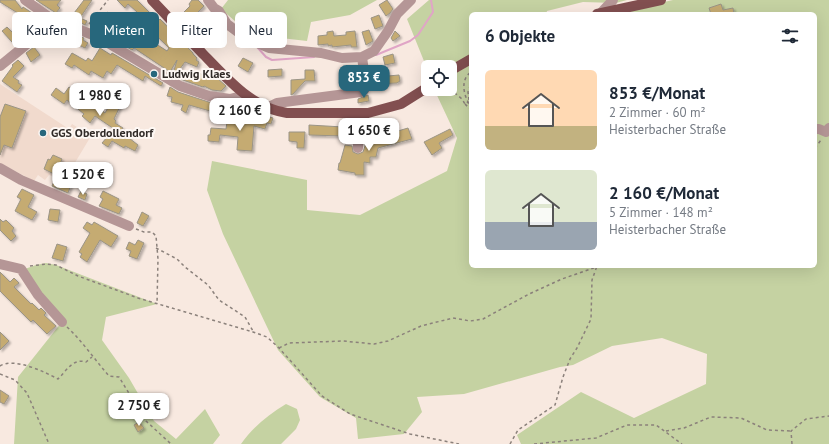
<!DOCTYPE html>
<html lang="de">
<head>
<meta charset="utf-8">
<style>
  :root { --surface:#fff; --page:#f2f2f3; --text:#1f2937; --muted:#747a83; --accent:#27677c }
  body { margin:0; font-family:"PT Sans",sans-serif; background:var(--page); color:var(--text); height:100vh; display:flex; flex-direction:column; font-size:15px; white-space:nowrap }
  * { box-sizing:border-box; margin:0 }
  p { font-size:13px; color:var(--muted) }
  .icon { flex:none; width:22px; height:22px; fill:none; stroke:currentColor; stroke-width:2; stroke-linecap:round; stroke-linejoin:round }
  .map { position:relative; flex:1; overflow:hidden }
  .drawer { position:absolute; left:469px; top:12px; width:348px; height:256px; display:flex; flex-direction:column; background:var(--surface); border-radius:6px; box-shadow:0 4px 16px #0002 }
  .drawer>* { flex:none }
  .hud { position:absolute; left:12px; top:12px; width:380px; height:36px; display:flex; gap:8px }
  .buttons { position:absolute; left:421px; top:60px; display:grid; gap:8px }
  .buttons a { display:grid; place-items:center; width:36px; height:36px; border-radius:6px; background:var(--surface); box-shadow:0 4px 16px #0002; font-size:20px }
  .price { position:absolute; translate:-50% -34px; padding:0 9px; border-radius:8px; background:#fff; color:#222; font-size:13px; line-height:26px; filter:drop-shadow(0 1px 2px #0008) }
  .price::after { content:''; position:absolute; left:50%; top:24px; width:12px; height:9px; margin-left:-6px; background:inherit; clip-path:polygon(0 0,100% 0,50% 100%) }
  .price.selected { background:var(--accent); color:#fff }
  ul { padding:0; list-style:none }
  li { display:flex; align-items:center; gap:12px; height:100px; padding:0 16px }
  li span { display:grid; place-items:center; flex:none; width:112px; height:80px; border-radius:6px; color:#555 }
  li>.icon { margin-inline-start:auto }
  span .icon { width:48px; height:48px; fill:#fffc; stroke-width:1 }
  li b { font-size:17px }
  h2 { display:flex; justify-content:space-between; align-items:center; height:48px; padding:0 16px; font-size:17px }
  .chip { padding:0 14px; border-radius:6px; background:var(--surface); box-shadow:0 4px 16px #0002; font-size:14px; line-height:36px }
  .chip.selected { background:var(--accent); color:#fff }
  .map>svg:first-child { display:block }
  .built { fill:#f1dacd }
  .green { fill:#c5d2a2 }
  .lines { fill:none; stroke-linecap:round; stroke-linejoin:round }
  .stream { stroke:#e0a5c6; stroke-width:2 }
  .building { fill:#c5ab72; stroke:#9a9486; filter:url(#shadow) }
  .path { stroke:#8b817b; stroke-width:1.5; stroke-dasharray:3 3; stroke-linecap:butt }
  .minor { stroke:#b59696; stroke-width:10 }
  .major { stroke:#824f50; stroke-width:10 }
  .poi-dot { fill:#27677c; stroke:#fef8f4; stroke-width:1.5 }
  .labels { text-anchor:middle; stroke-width:4; stroke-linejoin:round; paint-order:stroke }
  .poi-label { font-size:12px; font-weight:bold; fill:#302a27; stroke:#fef8f4; text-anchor:start }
</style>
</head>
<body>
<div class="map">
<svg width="829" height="444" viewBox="0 0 829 444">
  <defs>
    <filter id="shadow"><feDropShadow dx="2" dy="2" stdDeviation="1" flood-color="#0004"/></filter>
  </defs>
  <rect width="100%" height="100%" fill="#f8e9e0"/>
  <path class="built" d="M0 84 69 129 72 124 91 136 64 181 49 175 45 180 38 175 34 181 0 163Z"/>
  <path class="green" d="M228 0H377L350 15 311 22 307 41 272 37 243 28 221 9Z
    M429 0H627L616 3 583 2 547 11 546 14H471V57L450 67H428V71L407 19Z
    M673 0H829V444H521L517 435 581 392 634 418 706 384 707 354 662 338 612 346 573 365 560 367 464 394 417 397 422 412 404 434 358 439 356 418 320 397 278 350 223 234 207 190 212 161 307 180V210L360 215 447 171 457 138 434 89H450V74L471 62V266H815V14H608Z
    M46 263 56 265 157 304 106 317 102 340 129 378 154 421 176 439 205 409 220 435 213 444H14L18 377 61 323 22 270 36 265Z
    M286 404 297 409 300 420 296 429 281 444H241C253 427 268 415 286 404Z"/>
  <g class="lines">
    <path class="stream" d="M258 48 266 57 272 60 314 57
      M376 55 410 41 418 35 433 12 431 0"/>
  </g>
  <path class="building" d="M0 0H15L22 9 23 7 41 19 37 25 0 2Z
    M36 0H61L57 5 60 8 56 13Z
    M84 0H92L80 18 87 21 85 25 71 17Z
    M117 0H137L158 21 160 19 193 53V54L197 58 196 60 199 62 197 67 185 62 177 73 191 79 194 71 208 77 210 74 216 77 226 86 221 91 212 90 204 86 203 87 183 80 173 74 177 60 170 72 134 48 132 50 90 25 95 17 97 19 99 17 102 19 107 12 128 26 167 51 169 48 134 14 137 12 128 4 125 8Z
    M192 0H198L204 6 191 19 184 12 190 6 189 4Z
    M387 0 393 9 390 13 386 16 379 5Z
    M721 4 723 10 733 8 734 14H711L709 8Z
    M379 15 383 26 375 29 371 18Z
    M213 20 223 30 218 34 207 26Z
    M20 24 27 30 12 42 2 31 7 27 12 32Z
    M61 30 84 38 83 40 88 43 85 48 58 35Z
    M369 30 373 41 366 45 362 32Z
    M333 31 334 36 346 35V32L355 31 357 47H351V45L332 47V45L328 46V44L318 45V36L327 35V32Z
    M395 31 400 36 393 41 391 38Z
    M34 47 40 55 31 62 26 53Z
    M100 48 111 55 112 53 163 83 161 86 145 76 143 81 117 65 111 74 107 71 103 78 91 71 89 75 74 65 72 68 65 64 72 53 86 61 88 58 92 61Z
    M393 54 395 63 385 65 383 57Z
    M243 58 253 63 248 72 238 66Z
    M18 60 24 66 13 77 19 81 18 83 22 85 17 92 2 81 13 66 12 65Z
    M282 69V76L268 77V70Z
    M305 70H314L315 81H305L293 94 291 95V80L305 79Z
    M354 70 355 86H346L345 71Z
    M387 72 388 76 399 75 400 81 397 83 374 84 373 73Z
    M69 87 74 90 71 95 88 108 92 103 105 113 115 95 123 100 114 119 116 121 115 123 123 128 121 132 130 136 129 138 138 145 135 151 125 146 124 148 112 141 108 147 102 143 114 129 95 116 90 123 82 116 84 114 67 100 64 104 51 95 56 88 64 94Z
    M170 87 178 92 227 108 224 117 216 115 217 113 189 105 186 113 181 110 183 105 171 102 172 97 167 96Z
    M368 95 369 101 358 103V99Z
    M5 104 26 111 12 148 4 145 0 155V117Z
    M264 115 273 118 271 124 267 123 265 129 254 126 252 151 237 150 238 137 220 135 219 142 208 141V135H210L211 128 226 129 227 122 244 123 245 117 262 122Z
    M309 125 343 127 342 136 309 135Z
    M408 128 412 139 378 148 376 157H370V163L364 162V175H355V173L338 170 339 163H340L345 145 352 146 353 152 358 154 363 152 366 143H383L381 136Z
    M450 129 453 135 439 143 442 148 432 155 424 142Z
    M289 132H305L304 148H297V142L289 141Z
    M53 155 62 159 56 175 44 169 48 159 50 160Z
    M55 179 71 185 68 193 52 186Z
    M22 189 34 195 28 207 37 212 32 220 15 211 21 199 17 197Z
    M81 191 87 194 85 200 78 197Z
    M103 191 119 199 116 205 122 208 119 214 99 206 103 199 100 197Z
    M50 209 60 210 58 222 48 220Z
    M142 212 149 216 143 226 137 223Z
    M0 219 3 222 6 220 14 228 12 231 16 236 11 241 0 230Z
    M87 222 92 225 94 222 118 236 111 247 100 240 87 262 80 257 82 254 79 252 90 233 83 228Z
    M138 240 144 243 137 259 129 256 131 251 126 249 129 242 135 245Z
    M57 244 67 247 63 261 52 258Z
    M0 272 10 282 14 278 19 283 14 287 31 304 32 303 39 310 41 308 46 313 44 315 56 326 47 334 33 320 31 322 0 291Z
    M0 332 9 341 0 350Z
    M0 390 9 396 4 404 0 402Z
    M139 422 144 428 138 432 134 425Z"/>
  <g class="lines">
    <path class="path" d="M89 24 108 0
      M450 89 462 99 465 104 467 103
      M469 100 468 92 471 84
      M468 102 471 106
      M467 103 468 102C463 92 461 79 471 72
      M465 104 471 110
      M815 148 821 140
      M136 229 144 232H152L156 236 158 259 157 304
      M156 248 177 259 185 267 208 285 219 300 245 317 253 331
      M30 266 46 264 56 265 78 276 138 298 253 332 267 337 279 348 322 396 350 414 410 434 459 444
      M67 327C83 342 95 360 109 376L119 377 146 421 171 444
      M279 348 289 343 343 341 374 344 388 341 421 326 453 318 470 321 483 319 529 294 562 279 599 266
      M0 366C14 357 45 372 58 379 67 370 73 358 86 362L92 357
      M0 374 15 380 27 393 49 444
      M666 431 684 428 711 417 741 418 767 430 791 431
      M510 444 518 430 555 405 563 377 570 359 577 348 591 319 592 280 597 266
      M534 444 596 438 627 425H656L682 444
      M792 444 791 431 806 419 829 416"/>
    <path class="minor" d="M25 0 52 19 98 37 180 86 209 96 230 99 245 95
      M208 0 214 8 219 11 227 24 246 38 269 48 321 53 342 58 362 57 374 51 388 31 397 14 411 0
      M601 13 613 0
      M0 66 43 31 52 19
      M267 108 277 103 361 92 364 90 366 86 362 57
      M815 129H819L826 132 829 128
      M358 148V113
      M0 168 21 180 129 226
      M0 264 21 269 38 295 62 322"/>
    <path class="major" d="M152 0C169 18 186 36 203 54 227 78 251 108 287 113H368L401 104 428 87
      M597 14 661 0
      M450 71 471 59"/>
  </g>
  <g class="poi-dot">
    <circle cx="154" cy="74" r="4"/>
    <circle cx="43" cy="133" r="4"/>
  </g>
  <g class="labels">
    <g class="poi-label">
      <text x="162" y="78">Ludwig Klaes</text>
      <text x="51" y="137">GGS Oberdollendorf</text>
    </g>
  </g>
</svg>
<div class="buttons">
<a><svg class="icon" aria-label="locate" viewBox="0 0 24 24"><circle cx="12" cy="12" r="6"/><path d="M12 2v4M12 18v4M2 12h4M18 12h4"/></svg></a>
</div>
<b class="price selected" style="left:364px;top:99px">853 €</b>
<b class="price" style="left:100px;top:117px">1 980 €</b>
<b class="price" style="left:240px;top:132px">2 160 €</b>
<b class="price" style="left:369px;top:152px">1 650 €</b>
<b class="price" style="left:83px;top:196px">1 520 €</b>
<b class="price" style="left:139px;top:427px">2 750 €</b>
<div class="hud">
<a class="chip">Kaufen</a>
<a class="chip selected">Mieten</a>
<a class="chip">Filter</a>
<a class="chip">Neu</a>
</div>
<section class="drawer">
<h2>6 Objekte<svg class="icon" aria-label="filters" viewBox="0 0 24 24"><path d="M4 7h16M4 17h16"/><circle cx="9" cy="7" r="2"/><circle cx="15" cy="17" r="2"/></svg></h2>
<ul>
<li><span style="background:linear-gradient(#ffd9b3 70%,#c2b280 0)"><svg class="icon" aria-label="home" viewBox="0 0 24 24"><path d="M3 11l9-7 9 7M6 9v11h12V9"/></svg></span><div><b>853 €/Monat</b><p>2 Zimmer · 60 m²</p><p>Heisterbacher Straße</p></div></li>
<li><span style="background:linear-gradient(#dfe7d0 65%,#9aa5b1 0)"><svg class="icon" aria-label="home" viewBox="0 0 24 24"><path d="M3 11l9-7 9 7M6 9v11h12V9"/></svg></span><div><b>2 160 €/Monat</b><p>5 Zimmer · 148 m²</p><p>Heisterbacher Straße</p></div></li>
</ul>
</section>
</div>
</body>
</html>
